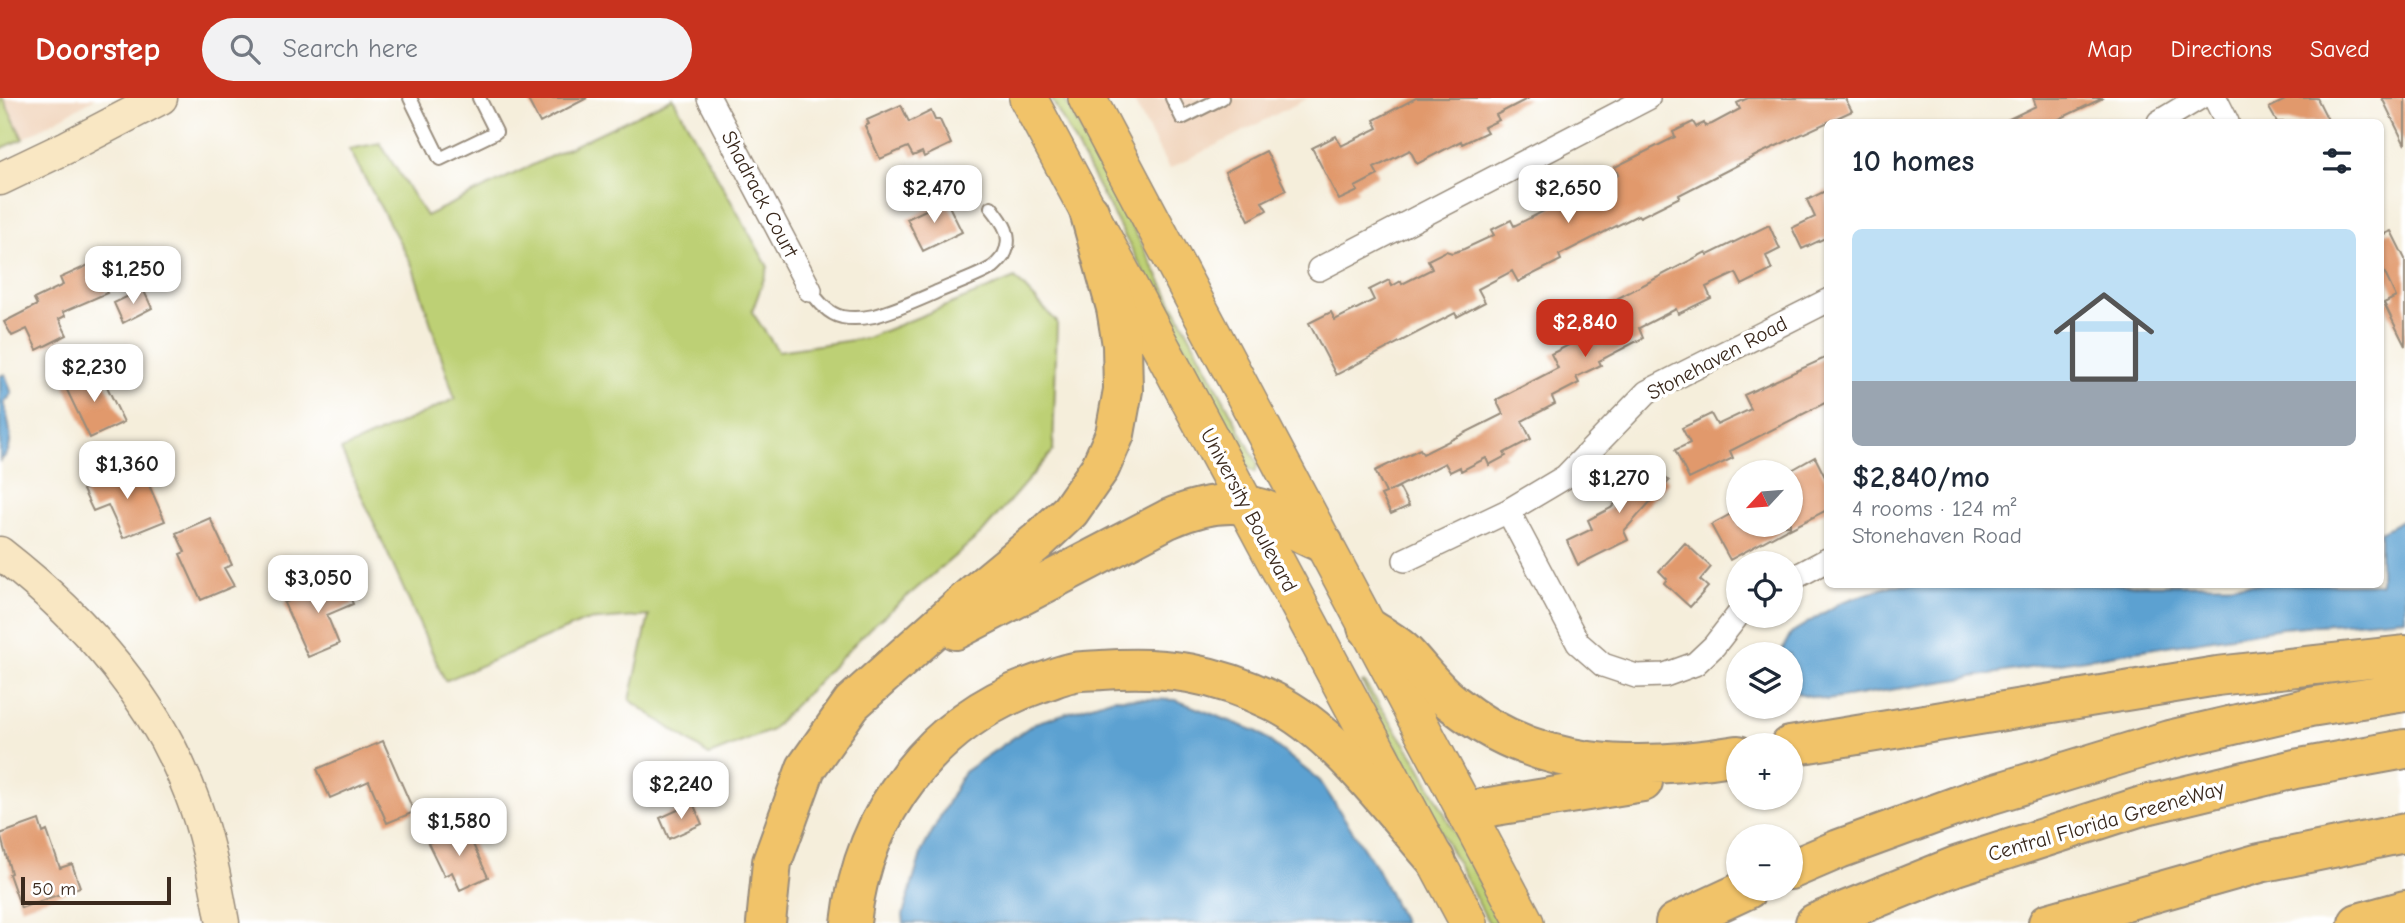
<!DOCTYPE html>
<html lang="en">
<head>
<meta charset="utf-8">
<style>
  :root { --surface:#fff; --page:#f2f2f3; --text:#1f2937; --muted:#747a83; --accent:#c8321e }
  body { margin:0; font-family:"Comic Neue",sans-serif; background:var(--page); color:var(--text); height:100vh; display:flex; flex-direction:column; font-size:26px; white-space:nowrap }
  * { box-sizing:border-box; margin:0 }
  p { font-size:23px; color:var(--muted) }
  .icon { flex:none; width:38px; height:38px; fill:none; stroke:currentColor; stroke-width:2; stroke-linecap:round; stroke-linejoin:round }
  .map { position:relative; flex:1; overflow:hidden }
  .panel { position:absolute; left:1824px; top:21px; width:560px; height:469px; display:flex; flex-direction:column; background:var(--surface); border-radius:10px; box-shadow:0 2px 5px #0004 }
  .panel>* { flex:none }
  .needle { width:46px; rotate:244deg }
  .buttons { position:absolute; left:1726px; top:362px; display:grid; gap:14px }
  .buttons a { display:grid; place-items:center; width:77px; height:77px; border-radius:50%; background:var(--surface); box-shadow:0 2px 5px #0004; font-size:35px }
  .scale { position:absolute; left:21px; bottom:18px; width:150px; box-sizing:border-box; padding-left:7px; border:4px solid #3b2a1e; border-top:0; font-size:19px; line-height:24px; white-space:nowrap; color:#3b2a1e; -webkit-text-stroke:5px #fff; paint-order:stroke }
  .price { position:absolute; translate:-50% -60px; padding:0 16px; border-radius:14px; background:#fff; color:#222; font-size:23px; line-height:46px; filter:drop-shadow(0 2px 4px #0008) }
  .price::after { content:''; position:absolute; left:50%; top:42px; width:21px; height:16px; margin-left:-10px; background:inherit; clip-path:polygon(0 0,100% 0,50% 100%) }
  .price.active { background:var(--accent); color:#fff }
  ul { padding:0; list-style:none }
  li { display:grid; align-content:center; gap:14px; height:371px; padding:0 28px }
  li span { display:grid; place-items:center; height:217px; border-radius:10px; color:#555 }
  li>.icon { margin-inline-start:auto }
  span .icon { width:126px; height:126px; fill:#fffc; stroke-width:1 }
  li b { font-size:30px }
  h2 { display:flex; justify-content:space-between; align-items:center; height:84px; padding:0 28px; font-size:30px }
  header { display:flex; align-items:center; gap:42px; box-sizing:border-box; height:98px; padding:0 35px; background:var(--accent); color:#fff }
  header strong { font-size:33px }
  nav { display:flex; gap:38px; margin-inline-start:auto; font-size:24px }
  .search { width:490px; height:63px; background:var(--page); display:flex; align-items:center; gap:18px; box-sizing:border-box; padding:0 24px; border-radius:38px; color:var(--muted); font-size:26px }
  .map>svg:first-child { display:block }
  .built { fill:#f1d5bd }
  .green { fill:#bdd074; stroke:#7c7d49; stroke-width:2 }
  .water { fill:#5ca1d1; stroke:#4c6678; stroke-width:2 }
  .building { fill:#e1996c }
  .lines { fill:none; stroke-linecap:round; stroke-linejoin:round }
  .lane-casing { stroke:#988c7c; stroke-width:16 }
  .street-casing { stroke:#988c7c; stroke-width:26 }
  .secondary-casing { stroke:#988c7c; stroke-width:35 }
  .primary-casing { stroke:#988c7c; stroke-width:40 }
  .highway-casing { stroke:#988c7c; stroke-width:42 }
  .lane { stroke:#fff; stroke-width:12 }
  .street { stroke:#fff; stroke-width:23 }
  .secondary { stroke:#f9e7c3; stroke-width:32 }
  .primary { stroke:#f1c369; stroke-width:37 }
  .highway { stroke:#f1c369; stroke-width:38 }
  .labels { text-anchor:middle; stroke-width:7; stroke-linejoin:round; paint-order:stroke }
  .street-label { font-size:21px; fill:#3b2a1e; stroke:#fff }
</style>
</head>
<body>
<header>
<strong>Doorstep</strong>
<div class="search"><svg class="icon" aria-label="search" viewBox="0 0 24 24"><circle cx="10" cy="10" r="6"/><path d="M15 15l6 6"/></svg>Search here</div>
<nav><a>Map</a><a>Directions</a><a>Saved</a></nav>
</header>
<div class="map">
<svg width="2405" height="825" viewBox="0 0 2405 825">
  <rect width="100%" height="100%" fill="#fff"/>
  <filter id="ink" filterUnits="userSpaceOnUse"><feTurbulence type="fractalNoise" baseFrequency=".0143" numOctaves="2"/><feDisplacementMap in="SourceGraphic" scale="14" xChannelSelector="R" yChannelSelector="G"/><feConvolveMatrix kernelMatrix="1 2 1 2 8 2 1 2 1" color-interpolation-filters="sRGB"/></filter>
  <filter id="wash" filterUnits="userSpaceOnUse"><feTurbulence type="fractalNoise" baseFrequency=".00686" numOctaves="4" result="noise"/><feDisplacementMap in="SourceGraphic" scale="28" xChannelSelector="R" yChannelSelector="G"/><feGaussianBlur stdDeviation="1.57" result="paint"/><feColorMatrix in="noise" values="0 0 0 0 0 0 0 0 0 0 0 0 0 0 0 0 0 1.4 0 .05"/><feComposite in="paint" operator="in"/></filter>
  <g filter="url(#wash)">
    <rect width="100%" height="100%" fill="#f5eedb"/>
    <path class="built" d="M3 0H95L23 41Z
      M1132 0H1308L1169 71Z"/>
    <path class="green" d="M0 0H3L23 41 0 51Z
      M673 0 768 169 752 214 778 253 867 240 1015 180 1057 224 1053 353 982 435 870 530 770 633 709 657 630 602 649 518 585 523 445 583 341 352 455 301 412 167 349 51 380 45 426 118Z
      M1051 0H1064L1258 366 1255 374 1249 371Z
      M1364 584 1418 665 1502 825H1489L1362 585Z"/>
    <path class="water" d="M5 276 12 296 4 305C8 323 18 350 0 363V278Z
      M2405 421V520L2282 530 1827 602 1797 595 1790 585V556H1780L1791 535 1842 504 1893 487 2380 486V434Z
      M1114 600 1176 602 1258 634 1320 683 1376 769 1404 825H904L903 817 922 753 964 674 1035 625Z"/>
    <g id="blocks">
      <path class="building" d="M527 0H587L540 25Z
        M1416 0H1529L1496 17 1499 22 1484 29 1487 34 1462 46 1461 43 1417 66 1410 52 1374 70 1378 77 1355 89 1358 93 1339 102 1312 50 1336 38 1341 48 1378 30 1374 22Z
        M1748 0H1845L1852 13 1761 55 1679 97 1680 99 1640 119 1638 117 1559 157 1561 162 1518 184 1512 173 1478 191 1485 204 1457 219 1455 215 1336 277 1309 225 1331 214 1335 222 1374 202 1369 192 1389 182 1392 188 1401 183 1402 186 1432 171 1428 162 1446 153 1452 155 1464 151 1494 137 1491 132 1511 122 1514 128 1556 107 1552 100 1570 90 1575 99 1618 77 1615 69 1675 39 1673 34 1693 24 1696 29 1704 25 1705 28 1712 26 1740 11 1737 5Z
        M2033 0H2103L2053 24H2003L2036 8Z
        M2289 0H2317L2329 24H2277L2269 10Z
        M2382 0H2405V47Z
        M901 7 909 24 931 13 935 22H940L951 46 924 59 922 54 913 58 908 49 880 61 865 28 869 26 867 22Z
        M1266 53 1286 92 1262 104 1267 112 1249 122 1225 74Z
        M1827 92V143L1825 140 1802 151 1792 130 1815 119 1807 102Z
        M946 102 962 134 923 153 907 121Z
        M1769 127 1780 151 1766 158 1772 172 1742 187 1736 175 1706 189 1711 200 1678 216 1676 211 1639 230 1643 240 1599 263 1601 267 1576 279 1579 285 1552 299 1555 306 1522 323 1531 341 1504 355 1506 358 1489 367 1486 360 1461 373 1460 369 1450 374 1445 365 1388 394 1399 389 1409 408 1391 416 1381 397 1386 395 1375 373 1420 351 1423 356 1503 316 1496 302 1558 270 1551 256 1612 225 1603 208 1706 154 1708 157Z
        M2391 133 2405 161V248L2384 205 2396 199 2380 165V138Z
        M93 165 107 195 63 214 65 218 59 221 67 237 37 252 27 231 12 238 4 224 37 207 34 201 63 187 60 180Z
        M143 191 152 210 123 225 114 205Z
        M1827 259V304L1730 353 1733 360 1689 381 1675 352 1690 345 1682 330 1711 316 1717 327 1751 311 1744 297Z
        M99 272 124 324 90 340 65 288Z
        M1815 359 1827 383V412L1790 431V429L1730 462 1711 427 1738 412V427H1790V373Z
        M1644 360 1669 383 1624 433 1628 442 1578 467 1567 443 1592 431 1588 422 1611 410 1636 383 1629 377Z
        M140 367 165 423 123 440 108 407 93 413 83 392Z
        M210 420 232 467 224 470 234 488 201 502 180 456 185 454 176 435Z
        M1685 445 1711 469 1700 482 1708 489 1690 509 1664 485 1667 481 1659 473Z
        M342 479 353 506 327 517 339 546 308 559 284 505Z
        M383 643 414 714 387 725 369 683 330 700 317 671Z
        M693 705 702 726 669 741 660 720Z
        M39 722 43 735 47 733 60 770 72 766 80 789 21 810 9 776 11 775 0 736Z
        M465 729 488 779 460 792 452 774 444 778 428 745Z"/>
    </g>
  </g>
  <g filter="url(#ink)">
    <use href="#blocks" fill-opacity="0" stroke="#988c7c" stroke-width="2"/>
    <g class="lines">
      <g class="lane-casing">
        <path id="lane" d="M410 0 440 61 496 34 479 0
          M1172 0 1182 20 1222 0
          M810 192C818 203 828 216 842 219 853 221 864 220 874 218 897 212 918 202 939 193 957 185 977 179 993 169 997 166 1001 161 1004 157 1014 138 1003 124 991 109"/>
      </g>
      <g class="street-casing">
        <path id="street" d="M709 0 810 192
          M2215 0 2227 24
          M2159 24 2199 0
          M1319 171 1648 0
          M1508 413 1578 545 1603 567 1636 578 1665 577 1695 566 1714 548 1738 517
          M1405 462 1508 413 1565 379 1647 294 1827 203
          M1790 482 1827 462"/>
      </g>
      <g class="secondary-casing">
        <path id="secondary" d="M0 81 67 49 161 0
          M0 455C87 523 159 604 196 710 209 747 216 787 223 825"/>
      </g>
      <g class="primary-casing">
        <path id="primary" d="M1028 0 1469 825
          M1087 0 1525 825"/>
      </g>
      <g class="highway-casing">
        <path id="highway" d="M1367 529C1380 537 1396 545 1406 556 1422 573 1435 592 1454 606 1538 673 1636 674 1738 657
          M956 532 1168 421C1202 406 1238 399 1273 415 1280 418 1284 423 1290 428 1299 436 1313 440 1324 446
          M1790 648 2217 578 2405 557
          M1465 713 1643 684
          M1790 772 1839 751 1973 702 2169 642 2310 609 2405 594
          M766 825 772 764 806 670 852 605 974 496 1037 444 1070 413 1100 370 1115 336 1123 292 1122 247 1116 210 1089 113
          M851 825C863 714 934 621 1040 585 1050 582 1060 577 1070 575 1081 572 1092 573 1102 572 1165 567 1215 575 1272 603 1335 633 1389 709 1435 761
          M1675 825 1748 791
          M1815 825 1956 768 2142 708 2295 671 2405 651
          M2048 825 2260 765 2405 735
          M2358 825 2405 812"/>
      </g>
      <use href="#lane" class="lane"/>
      <use href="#street" class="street"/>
      <use href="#secondary" class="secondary"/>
      <use href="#primary" class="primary"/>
      <use href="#highway" class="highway"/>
    </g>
  </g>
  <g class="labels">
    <g class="street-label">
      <text transform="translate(760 96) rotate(62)" y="7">Shadrack Court</text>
      <text transform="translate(1717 260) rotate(-28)" y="7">Stonehaven Road</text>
      <text transform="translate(1249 412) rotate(62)" y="7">University Boulevard</text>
      <text transform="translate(2106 723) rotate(-16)" y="7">Central Florida GreeneWay</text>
    </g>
  </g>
</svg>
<div class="buttons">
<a><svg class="needle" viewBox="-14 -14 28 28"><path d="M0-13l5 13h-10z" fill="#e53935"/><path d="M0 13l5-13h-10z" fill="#747a83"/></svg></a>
<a><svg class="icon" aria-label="locate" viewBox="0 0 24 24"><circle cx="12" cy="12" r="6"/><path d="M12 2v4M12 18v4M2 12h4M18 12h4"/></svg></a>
<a><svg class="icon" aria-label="layers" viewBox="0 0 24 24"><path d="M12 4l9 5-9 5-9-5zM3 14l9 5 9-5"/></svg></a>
<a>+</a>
<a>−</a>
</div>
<div class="scale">50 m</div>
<b class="price" style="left:934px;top:127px">$2,470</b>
<b class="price" style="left:1568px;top:127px">$2,650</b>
<b class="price" style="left:133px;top:208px">$1,250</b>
<b class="price active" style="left:1585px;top:261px">$2,840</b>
<b class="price" style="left:94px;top:306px">$2,230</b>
<b class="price" style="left:127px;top:403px">$1,360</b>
<b class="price" style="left:1619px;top:417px">$1,270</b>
<b class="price" style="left:318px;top:517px">$3,050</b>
<b class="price" style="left:681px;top:723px">$2,240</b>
<b class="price" style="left:459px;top:760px">$1,580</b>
<section class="panel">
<h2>10 homes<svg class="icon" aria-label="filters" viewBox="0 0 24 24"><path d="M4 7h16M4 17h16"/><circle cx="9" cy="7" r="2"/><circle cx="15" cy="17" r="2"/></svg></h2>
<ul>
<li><span style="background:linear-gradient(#bfe0f5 70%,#9aa5b1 0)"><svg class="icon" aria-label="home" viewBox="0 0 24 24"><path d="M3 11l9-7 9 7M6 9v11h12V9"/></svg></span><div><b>$2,840/mo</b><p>4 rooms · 124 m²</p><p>Stonehaven Road</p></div></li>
</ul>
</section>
</div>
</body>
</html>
